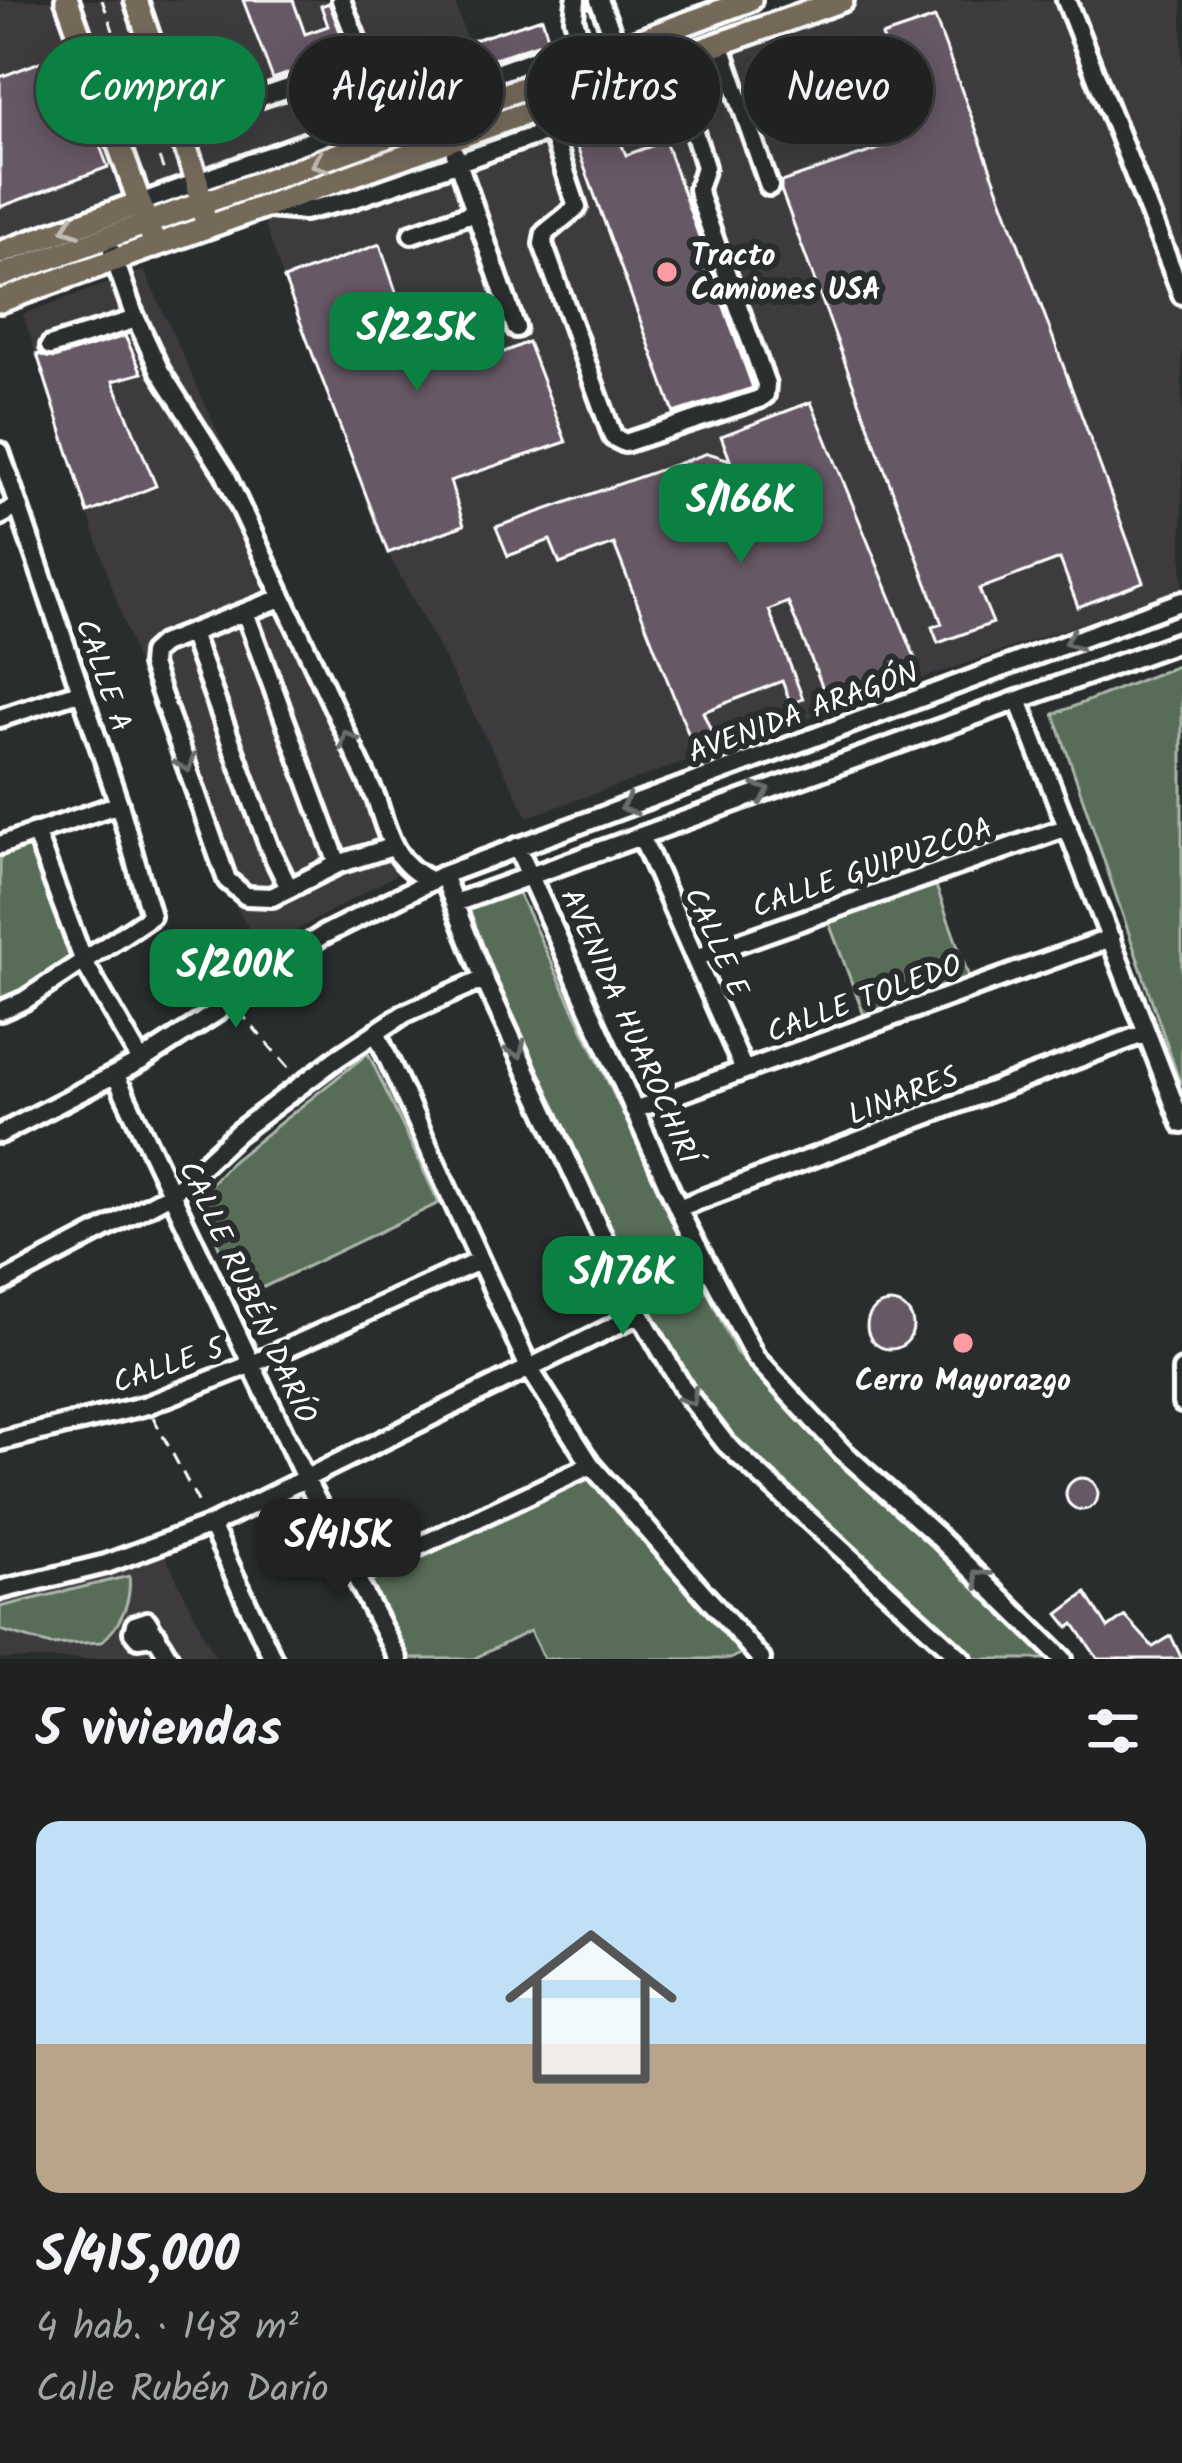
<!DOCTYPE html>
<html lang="es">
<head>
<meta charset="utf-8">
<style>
  :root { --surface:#202222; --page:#2d2f2f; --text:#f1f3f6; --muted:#a2a4a5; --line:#3d3f40; --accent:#0b8043 }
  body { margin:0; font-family:Kalam,sans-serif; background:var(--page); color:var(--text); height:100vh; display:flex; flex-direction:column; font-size:45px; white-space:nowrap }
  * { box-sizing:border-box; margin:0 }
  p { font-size:39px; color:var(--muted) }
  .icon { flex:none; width:66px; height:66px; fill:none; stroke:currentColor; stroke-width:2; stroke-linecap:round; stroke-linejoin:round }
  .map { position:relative; height:1659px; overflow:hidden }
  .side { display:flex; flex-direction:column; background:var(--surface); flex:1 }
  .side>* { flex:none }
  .hud { position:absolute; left:36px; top:36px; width:1110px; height:108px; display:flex; gap:24px }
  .price { position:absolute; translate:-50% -102px; padding:0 27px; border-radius:24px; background:var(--accent); color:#fff; font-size:39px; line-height:78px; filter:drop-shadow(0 3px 6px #0008) }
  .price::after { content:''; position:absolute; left:50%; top:72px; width:36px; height:27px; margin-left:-18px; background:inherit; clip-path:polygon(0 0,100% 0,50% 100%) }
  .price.current { background:#222; color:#fff }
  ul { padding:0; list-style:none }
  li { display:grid; align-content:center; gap:24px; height:636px; padding:0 36px }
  li span { display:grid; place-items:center; height:372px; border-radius:24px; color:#555 }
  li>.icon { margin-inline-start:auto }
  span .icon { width:216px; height:216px; fill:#fffc; stroke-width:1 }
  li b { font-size:51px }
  h2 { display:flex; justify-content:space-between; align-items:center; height:144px; padding:0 36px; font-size:51px }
  .tag { padding:0 42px; border-radius:54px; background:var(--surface); box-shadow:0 6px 30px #0003,0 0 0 3px var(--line); font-size:42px; line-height:108px }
  .tag.current { background:var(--accent); color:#fff }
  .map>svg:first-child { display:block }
  .built { fill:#3c3a3e }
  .green { fill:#586d59; stroke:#acb6ac; stroke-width:3 }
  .building { fill:#665865; stroke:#fff; stroke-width:3 }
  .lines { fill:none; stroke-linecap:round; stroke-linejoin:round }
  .minor-casing { stroke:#fff; stroke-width:26 }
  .major-casing { stroke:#fff; stroke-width:30 }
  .path { stroke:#fff; stroke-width:3; stroke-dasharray:12 9; stroke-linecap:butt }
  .minor { stroke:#2a2d2e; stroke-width:16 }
  .major { stroke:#746a5a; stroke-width:21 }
  .oneway { stroke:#c0bcb5 }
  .oneway2 { stroke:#6a6c6d }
  .poi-dot { fill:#ff9aa2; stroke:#2a2d2e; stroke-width:4.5 }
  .labels { text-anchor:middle; stroke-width:12; stroke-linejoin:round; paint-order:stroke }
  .poi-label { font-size:30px; font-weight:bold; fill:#fff; stroke:#2a2d2e; text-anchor:start }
  .street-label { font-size:30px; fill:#fff; stroke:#2a2d2e }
</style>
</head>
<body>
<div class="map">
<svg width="1182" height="1659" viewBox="0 0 1182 1659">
  <rect width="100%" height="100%" fill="#2a2d2e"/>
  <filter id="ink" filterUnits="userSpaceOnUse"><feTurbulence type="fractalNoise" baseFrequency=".00833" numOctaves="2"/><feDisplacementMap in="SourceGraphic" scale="24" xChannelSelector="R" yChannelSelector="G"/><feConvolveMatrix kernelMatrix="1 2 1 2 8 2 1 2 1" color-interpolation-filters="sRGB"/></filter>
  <g filter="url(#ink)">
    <path class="built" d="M0 0H454L475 64 518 107 849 0H1182V588L528 817 388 553 284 280 243 160 0 246Z
      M144 270 415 864 261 950 208 857 135 657 23 314Z
      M166 1557 216 1659H0V1602Z"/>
    <path class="green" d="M1182 664V1083H1180L1054 714Z
      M30 845H35L78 959 0 1002V857Z
      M935 883 969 977 864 1015 829 923Z
      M518 892 736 1352 847 1469 1027 1633 1045 1659H976L724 1432C668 1365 633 1278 596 1199 550 1102 500 1007 467 904Z
      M368 1053 439 1203 241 1298 198 1198 230 1163Z
      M588 1477 747 1650 730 1659H544L530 1631 473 1659H408L367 1579Z
      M129 1576C132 1601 120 1627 101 1642L51 1645 0 1630V1607Z"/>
    <path class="building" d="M243 0H293L305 34 328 26 321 6 329 3 348 52 273 79Z
      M542 18 549 40 480 63 474 40Z
      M935 18 1143 582 1078 607 1060 559 979 589 993 623 938 643 932 627 942 624 781 190V182L905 140 895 114 907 110 882 36Z
      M64 53 108 167 0 207V77Z
      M859 70 872 99 790 130 778 101Z
      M617 133 626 155 665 141 753 388 674 413 577 147Z
      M380 244 406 322 469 297 490 358 528 342 566 442 450 481 464 525 388 553 284 279Z
      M125 336 142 373 113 381 156 486 88 513 37 354 54 358Z
      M811 402 918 665 828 701 788 602 769 610 803 699 791 704 782 681 703 712 713 735 692 743 614 544 560 564 550 540 508 556 496 527 708 453 730 460 721 436Z
      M867 1326a23 23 0 1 1 46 0a23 23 0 1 1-46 0Z
      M1066 1494a16 16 0 1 1 32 0a16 16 0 1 1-32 0Z
      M1086 1593 1108 1628 1125 1616 1153 1647 1171 1636 1182 1659H1098L1074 1624 1069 1628 1058 1614Z"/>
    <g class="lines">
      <g class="minor-casing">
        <path id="minor" d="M341 0 385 112
          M576 0 574 19 581 42
          M599 0 628 75
          M1066 0 1182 295
          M720 43 769 186
          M262 97 365 62
          M551 130 577 207 545 233 543 244 613 437 625 443 759 399 765 395 766 384 700 199 698 189 705 167 672 60
          M455 154 516 328
          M140 203 581 42
          M269 208 304 211 350 200 652 95 677 80
          M412 234 475 212
          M112 252 133 312 160 371 225 474 376 798C388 835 394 865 432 881
          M50 346 136 319
          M0 452 119 804 151 916 25 1000 0 1011
          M0 516 18 506
          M281 598 162 644 152 653 151 665 227 880 246 896 272 897 338 864 392 847
          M245 612 338 864
          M191 633 270 849 289 888
          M1018 700 1182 1124
          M0 718 81 691
          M35 832 84 962 141 1061
          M641 836 744 1070
          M0 845 119 804
          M517 847 685 1223 755 1357 842 1451 936 1535 1063 1659
          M443 875 484 979 632 1300 684 1390 726 1444 962 1659
          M455 903 1182 641
          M695 958 1068 827
          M376 1032 529 1368 591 1465 761 1659
          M116 1076 305 1478 398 1659
          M634 1110 1111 938
          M0 1134 141 1061 217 1012 267 970 323 935 443 875 1182 601
          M678 1208 1146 1033
          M0 1284 171 1194 237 1133 336 1059 404 1014 484 979
          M1182 1370V1403
          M0 1441 147 1405 252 1364 479 1261
          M211 1525 273 1659
          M356 1576 591 1465
          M0 1590 106 1564 211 1525 639 1314
          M157 1635 138 1638 133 1632 135 1625 147 1621 170 1659"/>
      </g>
      <g class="major-casing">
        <path id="major" d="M67 0 152 237
          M136 0 197 181 204 216
          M0 253 140 203
          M0 276 570 71 617 49 750 0
          M0 301 842 0"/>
      </g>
      <path class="path" d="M102 0 166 177
        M239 1011 292 1072
        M644 1284 676 1237
        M153 1417 202 1509"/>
      <use href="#minor" class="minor"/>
      <use href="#major" class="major"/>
    </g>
    <defs><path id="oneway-chevron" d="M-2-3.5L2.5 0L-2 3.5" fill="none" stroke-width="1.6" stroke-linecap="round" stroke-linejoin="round" transform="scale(3)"/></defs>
    <g class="oneway">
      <use href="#oneway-chevron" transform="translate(319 163) rotate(160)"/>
      <use href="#oneway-chevron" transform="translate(70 228) rotate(160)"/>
    </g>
    <g class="oneway2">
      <use href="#oneway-chevron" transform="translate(1072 641) rotate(160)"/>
      <use href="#oneway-chevron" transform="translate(348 739) rotate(-115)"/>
      <use href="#oneway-chevron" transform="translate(186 764) rotate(70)"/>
      <use href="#oneway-chevron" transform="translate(762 792) rotate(-20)"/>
      <use href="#oneway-chevron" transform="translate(628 806) rotate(160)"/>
      <use href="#oneway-chevron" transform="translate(517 1050) rotate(65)"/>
      <use href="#oneway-chevron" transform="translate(690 1398) rotate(57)"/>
      <use href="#oneway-chevron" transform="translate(980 1577) rotate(-136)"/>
    </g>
  </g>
  <g class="poi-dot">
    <circle cx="667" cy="272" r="12"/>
    <circle cx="963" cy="1343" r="12"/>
  </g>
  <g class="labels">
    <g class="poi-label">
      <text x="691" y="265">Tracto<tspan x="691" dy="34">Camiones USA</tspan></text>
      <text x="963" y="1390" text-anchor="middle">Cerro Mayorazgo</text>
    </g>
    <g class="street-label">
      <text transform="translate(104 675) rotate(71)" y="10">CALLE A</text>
      <text transform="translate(803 712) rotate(-20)" y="10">AVENIDA ARAGÓN</text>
      <text transform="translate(872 867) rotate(-19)" y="10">CALLE GUIPUZCOA</text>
      <text transform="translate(717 942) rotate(66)" y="10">CALLE E</text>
      <text transform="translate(864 998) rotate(-20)" y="10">CALLE TOLEDO</text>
      <text transform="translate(630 1026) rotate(66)" y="10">AVENIDA HUAROCHIRÍ</text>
      <text transform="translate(903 1095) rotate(-21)" y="10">LINARES</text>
      <text transform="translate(248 1292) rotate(65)" y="10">CALLE RUBÉN DARÍO</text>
      <text transform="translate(168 1365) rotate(-19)" y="10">CALLE 5</text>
    </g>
  </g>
</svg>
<b class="price" style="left:417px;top:394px">S/225K</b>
<b class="price" style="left:741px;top:566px">S/166K</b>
<b class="price" style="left:236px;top:1031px">S/200K</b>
<b class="price" style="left:623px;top:1338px">S/176K</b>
<b class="price current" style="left:339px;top:1601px">S/415K</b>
<div class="hud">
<a class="tag current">Comprar</a>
<a class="tag">Alquilar</a>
<a class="tag">Filtros</a>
<a class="tag">Nuevo</a>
</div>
</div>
<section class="side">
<h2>5 viviendas<svg class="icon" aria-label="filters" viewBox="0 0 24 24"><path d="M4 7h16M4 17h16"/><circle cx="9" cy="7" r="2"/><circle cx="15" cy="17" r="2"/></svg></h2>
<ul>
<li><span style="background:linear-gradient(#bfe0f5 60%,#b9a48a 0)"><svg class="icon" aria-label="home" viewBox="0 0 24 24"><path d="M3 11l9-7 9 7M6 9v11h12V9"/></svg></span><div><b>S/415,000</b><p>4 hab. · 148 m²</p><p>Calle Rubén Darío</p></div></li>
</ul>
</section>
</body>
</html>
